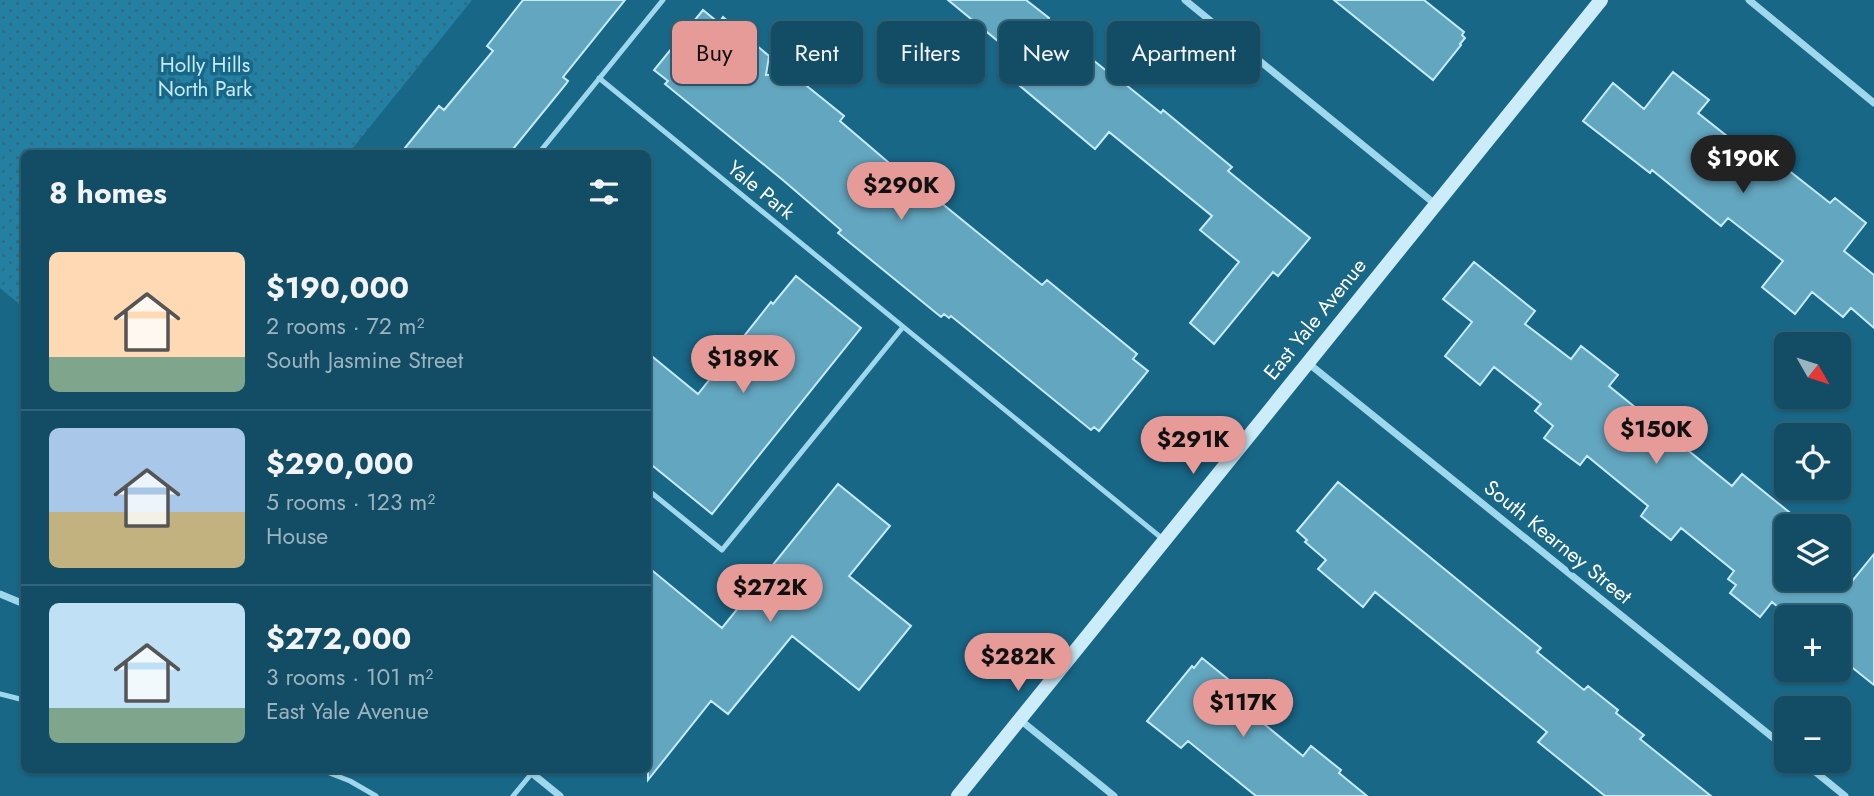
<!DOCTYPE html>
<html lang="en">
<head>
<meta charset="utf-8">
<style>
  :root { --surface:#124d65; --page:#1b546b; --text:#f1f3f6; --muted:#9cb4bf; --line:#316479; --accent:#e69b98 }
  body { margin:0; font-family:Jost,sans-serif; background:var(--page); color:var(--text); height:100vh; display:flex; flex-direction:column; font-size:26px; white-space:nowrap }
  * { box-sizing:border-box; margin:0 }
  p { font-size:23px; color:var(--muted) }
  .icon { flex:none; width:38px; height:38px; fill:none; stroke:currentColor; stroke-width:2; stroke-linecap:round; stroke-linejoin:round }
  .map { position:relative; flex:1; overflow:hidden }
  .sheet { position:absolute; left:21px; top:150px; width:630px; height:623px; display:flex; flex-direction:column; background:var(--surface); border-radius:10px; box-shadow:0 2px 5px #0004,0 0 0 2px var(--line) }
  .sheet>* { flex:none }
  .top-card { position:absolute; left:672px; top:21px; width:665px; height:63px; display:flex; gap:14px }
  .needle { width:46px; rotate:129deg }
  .controls { position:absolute; left:1774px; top:332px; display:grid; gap:14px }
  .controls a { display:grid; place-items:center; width:77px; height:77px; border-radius:10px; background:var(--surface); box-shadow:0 2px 5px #0004,0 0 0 2px var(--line); font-size:35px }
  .price { position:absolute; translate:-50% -60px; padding:0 16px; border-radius:24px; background:var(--accent); color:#111; font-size:23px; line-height:46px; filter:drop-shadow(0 2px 4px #0008) }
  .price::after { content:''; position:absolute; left:50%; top:42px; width:21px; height:16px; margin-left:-10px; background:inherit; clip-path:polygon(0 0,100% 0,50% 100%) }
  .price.selected { background:#222; color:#fff }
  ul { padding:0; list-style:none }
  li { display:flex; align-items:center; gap:21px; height:175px; padding:0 28px }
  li+li { border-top:2px solid var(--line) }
  li span { display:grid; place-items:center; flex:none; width:196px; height:140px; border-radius:10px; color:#555 }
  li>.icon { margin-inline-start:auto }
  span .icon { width:84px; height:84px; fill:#fffc; stroke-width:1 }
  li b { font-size:30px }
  h2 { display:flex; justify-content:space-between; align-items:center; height:84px; padding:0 28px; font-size:30px }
  .tag { padding:0 24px; border-radius:10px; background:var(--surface); box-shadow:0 2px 5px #0004,0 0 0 2px var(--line); font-size:24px; line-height:63px }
  .tag.selected { background:var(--accent); color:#111 }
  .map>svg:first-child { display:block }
  .park { fill:url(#park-dots) }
  .building { fill:#63a6bf; stroke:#c5ebfa; stroke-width:2 }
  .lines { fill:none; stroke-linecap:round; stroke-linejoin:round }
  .service { stroke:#9fd8ed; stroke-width:5 }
  .minor { stroke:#9fd8ed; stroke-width:7 }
  .secondary { stroke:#ccecf9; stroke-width:14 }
  .labels { text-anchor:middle; stroke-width:7; stroke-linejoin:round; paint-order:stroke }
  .park-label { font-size:21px; fill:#c5ebfa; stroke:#186787 }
  .street-label { font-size:21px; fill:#fff; stroke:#186787 }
</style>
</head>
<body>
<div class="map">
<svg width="1874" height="796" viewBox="0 0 1874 796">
  <defs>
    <pattern id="park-dots" width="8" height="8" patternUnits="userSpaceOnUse" patternTransform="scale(1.75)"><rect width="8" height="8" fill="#2480a3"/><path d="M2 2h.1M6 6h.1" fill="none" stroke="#36697c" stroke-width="1.8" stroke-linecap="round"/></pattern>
  </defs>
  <rect width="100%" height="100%" fill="#186787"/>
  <path class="park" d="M0 0H472L348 154H24V308L0 288Z"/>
  <path class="building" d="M523 0H625L563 77 568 81 566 84 509 154H400L439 106 444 110 493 51 487 46Z
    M948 0H1026L1049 18 1046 22 1119 81 1120 80 1161 113 1163 110 1232 167 1228 171 1310 238 1278 276 1273 272 1214 344 1190 323 1239 262 1200 230 1212 216 1109 132 1095 149 1014 81 1027 65Z
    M1334 0H1424L1464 32 1462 35 1465 38 1460 44 1461 45 1433 80Z
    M703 10 719 23 723 17 769 56 766 75 792 74 844 116 840 121 895 168 896 166 1042 285 1047 280 1137 354 1133 359 1148 371 1099 431 1094 427 1091 430 951 316 949 318 944 314 941 317 838 233 841 230 784 181 665 84 668 81 654 70Z
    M1673 72 1709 100 1698 113 1766 167 1773 158 1830 203 1835 198 1866 223 1844 251 1874 275V328L1851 308 1843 317 1812 292 1795 314 1762 287 1783 261 1728 218 1721 226 1652 170 1650 173 1583 121 1613 83 1644 109Z
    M1474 262 1535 311 1525 324 1571 359 1581 346 1618 375 1609 386 1732 486 1742 474 1794 516 1787 526V579H1842L1849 585 1874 554V685L1839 657V618H1791L1772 602 1760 617 1730 593 1736 585 1728 579 1734 571 1681 528 1671 540 1641 516 1648 506 1587 456 1580 465 1544 438 1553 426 1535 411 1541 404 1494 367 1480 385 1445 356 1472 322 1443 299Z
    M796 276 861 328 712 514 648 462V353L698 394 771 302 773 304Z
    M1338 482 1541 648 1537 652 1584 690 1588 686 1618 710 1616 713 1644 735 1640 739 1711 796H1605L1538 742 1547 732 1375 592 1363 607 1318 569 1326 560 1305 542 1307 540 1297 531Z
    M838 484 890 526 849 576 911 626 859 690 792 636 728 714 711 701 648 780V567L722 628Z
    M1202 658 1255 701 1247 710 1303 756 1311 746 1341 770 1339 773 1367 796H1256L1188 741 1181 748 1147 721 1192 666 1194 668Z"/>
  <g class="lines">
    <path class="service" d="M599 78 1164 540
      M538 154 663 0
      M648 490 722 550 903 327
      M0 694 24 700
      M322 770 350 781 376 796
      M513 796 532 773"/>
    <path class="minor" d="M1185 0 1435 204
      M1749 0 1874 103
      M1308 363 1787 749
      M0 594 24 604
      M1019 719 1114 796
      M1802 761 1845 796
      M528 770 560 796"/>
    <path class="secondary" d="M958 796 1601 0"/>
  </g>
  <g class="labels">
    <g class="park-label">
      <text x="205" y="72">Holly Hills<tspan x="205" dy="24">North Park</tspan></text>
    </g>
    <g class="street-label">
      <text transform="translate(761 190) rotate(39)" y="7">Yale Park</text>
      <text transform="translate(1315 319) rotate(-51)" y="7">East Yale Avenue</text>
      <text transform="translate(1558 542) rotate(39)" y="7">South Kearney Street</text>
    </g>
  </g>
</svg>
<div class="controls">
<a><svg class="needle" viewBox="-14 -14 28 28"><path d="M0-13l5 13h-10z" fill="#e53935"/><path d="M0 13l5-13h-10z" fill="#9cb4bf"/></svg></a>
<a><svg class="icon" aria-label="locate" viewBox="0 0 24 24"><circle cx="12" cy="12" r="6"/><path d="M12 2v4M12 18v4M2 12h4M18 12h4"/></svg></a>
<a><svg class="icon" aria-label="layers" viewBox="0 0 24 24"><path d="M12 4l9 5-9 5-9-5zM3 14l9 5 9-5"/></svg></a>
<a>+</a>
<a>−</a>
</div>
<b class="price selected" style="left:1743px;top:195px">$190K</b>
<b class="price" style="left:901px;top:222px">$290K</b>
<b class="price" style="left:743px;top:395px">$189K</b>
<b class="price" style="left:1656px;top:466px">$150K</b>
<b class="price" style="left:1193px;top:476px">$291K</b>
<b class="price" style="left:770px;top:624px">$272K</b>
<b class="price" style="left:1018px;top:693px">$282K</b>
<b class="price" style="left:1243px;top:739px">$117K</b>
<div class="top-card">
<a class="tag selected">Buy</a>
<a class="tag">Rent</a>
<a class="tag">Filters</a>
<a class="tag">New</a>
<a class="tag">Apartment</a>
</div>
<section class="sheet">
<h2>8 homes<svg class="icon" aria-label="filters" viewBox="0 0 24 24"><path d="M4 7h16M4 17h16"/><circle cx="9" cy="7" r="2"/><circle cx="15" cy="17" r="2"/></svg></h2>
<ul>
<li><span style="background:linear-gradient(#ffd9b3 75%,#7fa58c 0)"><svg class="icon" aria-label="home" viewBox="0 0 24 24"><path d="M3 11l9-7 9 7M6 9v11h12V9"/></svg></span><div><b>$190,000</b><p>2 rooms · 72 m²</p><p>South Jasmine Street</p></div></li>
<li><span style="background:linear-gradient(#a9c7e8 60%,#c2b280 0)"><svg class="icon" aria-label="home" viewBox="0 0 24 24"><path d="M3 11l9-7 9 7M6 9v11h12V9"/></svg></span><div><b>$290,000</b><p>5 rooms · 123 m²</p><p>House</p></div></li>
<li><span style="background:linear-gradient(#bfe0f5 75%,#7fa58c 0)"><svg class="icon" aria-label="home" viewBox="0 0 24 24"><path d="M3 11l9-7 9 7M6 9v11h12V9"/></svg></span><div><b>$272,000</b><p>3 rooms · 101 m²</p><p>East Yale Avenue</p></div></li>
</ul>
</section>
</div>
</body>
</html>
